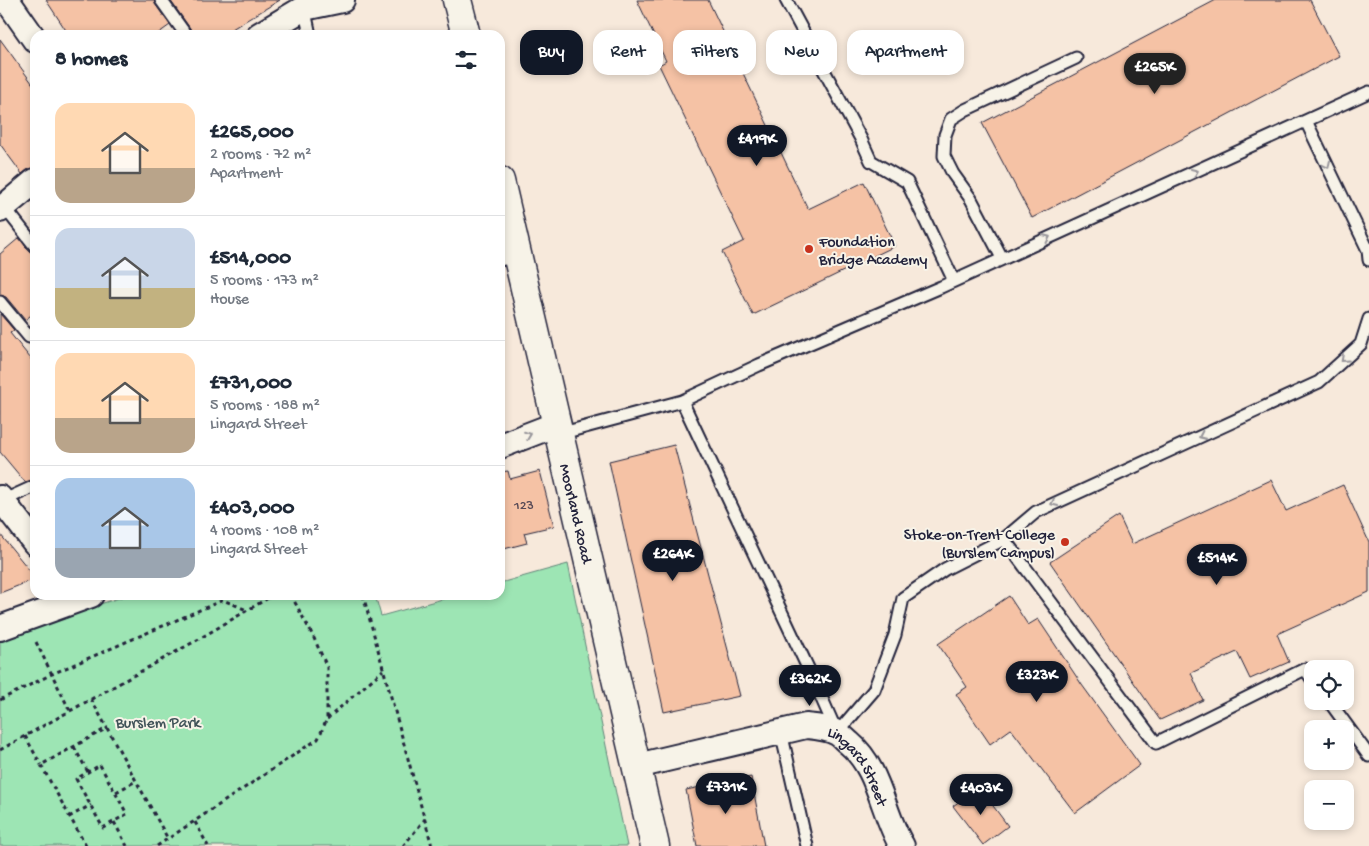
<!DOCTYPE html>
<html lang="en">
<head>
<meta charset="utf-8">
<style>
  :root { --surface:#fff; --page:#f2f2f3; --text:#1f2937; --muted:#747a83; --line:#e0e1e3; --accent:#111827 }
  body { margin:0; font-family:"Gochi Hand",sans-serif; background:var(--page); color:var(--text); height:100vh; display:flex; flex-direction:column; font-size:19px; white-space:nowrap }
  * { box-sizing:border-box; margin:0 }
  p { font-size:16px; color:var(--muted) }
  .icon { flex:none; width:28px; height:28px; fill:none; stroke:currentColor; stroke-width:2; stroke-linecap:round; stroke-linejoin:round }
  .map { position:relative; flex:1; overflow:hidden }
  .panel { position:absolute; left:30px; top:30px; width:475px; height:570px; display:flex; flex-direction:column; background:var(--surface); border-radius:15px; box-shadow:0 2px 8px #0003 }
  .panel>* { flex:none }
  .banner { position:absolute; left:520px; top:30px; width:475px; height:45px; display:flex; gap:10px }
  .buttons { position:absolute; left:1304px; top:660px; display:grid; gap:10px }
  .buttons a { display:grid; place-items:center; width:50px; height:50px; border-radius:10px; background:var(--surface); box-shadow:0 2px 8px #0003; font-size:25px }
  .price { position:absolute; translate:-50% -42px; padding:0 11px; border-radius:18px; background:var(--accent); color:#fff; font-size:16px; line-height:32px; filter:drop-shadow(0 1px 2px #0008) }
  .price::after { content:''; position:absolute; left:50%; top:30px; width:15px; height:11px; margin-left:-8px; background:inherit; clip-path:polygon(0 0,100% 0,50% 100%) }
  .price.current { background:#222; color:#fff }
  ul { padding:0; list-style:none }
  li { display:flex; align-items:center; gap:15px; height:125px; padding:0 25px }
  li+li { border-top:1px solid var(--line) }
  li span { display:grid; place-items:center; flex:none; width:140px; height:100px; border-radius:15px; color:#555 }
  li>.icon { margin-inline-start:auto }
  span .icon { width:60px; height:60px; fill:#fffc; stroke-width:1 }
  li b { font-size:21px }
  h2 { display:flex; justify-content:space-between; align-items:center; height:60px; padding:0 25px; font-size:21px }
  .chip { padding:0 18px; border-radius:15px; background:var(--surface); box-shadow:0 2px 8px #0003; font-size:18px; line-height:45px }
  .chip.current { background:var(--accent); color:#fff }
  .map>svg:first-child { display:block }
  .green { fill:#9de5b4; stroke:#608478 }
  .building { fill:#f5c2a5; stroke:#22223b }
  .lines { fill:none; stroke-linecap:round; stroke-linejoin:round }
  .lane-casing { stroke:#22223b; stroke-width:15 }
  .street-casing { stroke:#22223b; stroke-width:28 }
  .secondary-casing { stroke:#22223b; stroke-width:31 }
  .path { stroke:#22223b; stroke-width:3; stroke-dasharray:4 4; stroke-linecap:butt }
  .lane { stroke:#f7f3e8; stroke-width:11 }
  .street { stroke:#f7f3e8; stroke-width:24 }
  .secondary { stroke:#f7f3e8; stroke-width:28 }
  .oneway { stroke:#97959a }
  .poi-dot { fill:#c8321e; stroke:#f7f3e8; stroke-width:2 }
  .labels { text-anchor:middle; stroke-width:4; stroke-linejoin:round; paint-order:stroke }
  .number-label { font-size:14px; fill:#574a56 }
  .poi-label { font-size:16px; fill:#22223b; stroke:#f7f3e8; text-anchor:start }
  .street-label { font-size:16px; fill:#22223b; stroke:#f7f3e8 }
  .park-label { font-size:16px; fill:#415359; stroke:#f7f3e8 }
</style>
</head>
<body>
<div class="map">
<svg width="1369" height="846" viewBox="0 0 1369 846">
  <rect width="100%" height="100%" fill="#f7e9db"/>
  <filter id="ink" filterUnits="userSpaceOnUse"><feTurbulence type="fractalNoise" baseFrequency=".02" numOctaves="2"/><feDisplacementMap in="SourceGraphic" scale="10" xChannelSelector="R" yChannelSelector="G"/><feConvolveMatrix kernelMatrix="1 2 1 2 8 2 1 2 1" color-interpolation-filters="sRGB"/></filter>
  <g filter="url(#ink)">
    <path class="green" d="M568 564 627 846H0V639L29 627 128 595H375L381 616 457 595H500V583Z"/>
    <path class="building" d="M46 0H154L155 4 170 25 156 35H69Z
      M170 0H280L222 35H193L192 31Z
      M637 0H708L808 209 864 182 895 246 753 315 722 252 744 241 659 65 666 61Z
      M1216 0H1310L1339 56 1032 218 982 123Z
      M0 39 35 87V168L27 170 22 174 0 144Z
      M19 238 29 251 35 255V312L25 320 6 297 0 295V254Z
      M0 314 14 330 10 333 35 364V479L25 482 0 452Z
      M674 445 740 696 664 712 609 461Z
      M508 471 510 479 540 471 554 526 524 533 527 543 500 550V472Z
      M1271 480 1286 511 1343 485 1369 542V592L1277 634 1289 662 1250 679 1237 652 1191 673 1203 700 1160 720 1050 562 1119 516 1132 544Z
      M0 534 35 577V579L0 593Z
      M1009 596 1028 625 1038 619 1082 685 1140 765 1075 813 1011 729 990 744 956 694 967 687 938 644Z
      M751 777 764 846H697L686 790Z
      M979 787 1008 826 983 845 953 806Z"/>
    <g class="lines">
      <g class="lane-casing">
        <path id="lane" d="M161 0 186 35
          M786 0 861 139 871 161 907 182 954 281
          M304 7 310 35
          M1306 121 1368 250 1369 260
          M2 204 35 246
          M1002 258 971 199 953 174 944 156 945 135 951 119 965 110 1076 58
          M500 260 517 256
          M0 302 29 337 35 332
          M682 401 815 683 837 733 874 690 895 635 903 598 945 569 1004 539 1036 512 1319 382 1361 344 1369 319
          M559 434 682 401 759 365 941 287 1369 92
          M2 501 35 486
          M1004 539 1156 743 1305 669 1312 679
          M1329 701 1369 756
          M781 732 807 846"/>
      </g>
      <g class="street-casing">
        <g id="street">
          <path d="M7 0 35 40"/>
          <path d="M259 35 304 8 342 0"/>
          <path d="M0 210 35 181"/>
          <path d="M500 446 557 424"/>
          <path d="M0 498 35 543"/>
          <path d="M0 628 91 595"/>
          <path id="s1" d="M637 766 806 726C816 727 828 728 837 733 841 735 845 740 849 743 880 769 882 813 902 846"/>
        </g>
      </g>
      <g class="secondary-casing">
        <g id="secondary">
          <path d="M457 0 466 35"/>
          <path id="s2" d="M500 181 655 846"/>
        </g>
      </g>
      <path class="path" d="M363 595 432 846
        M36 642 70 711
        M91 699 107 728
        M0 700 52 674 223 600 247 610
        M327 719 383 670
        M25 736 41 765
        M74 747 88 772
        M0 750 199 639 273 595
        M100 765 127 814 103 828 76 779Z
        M116 792 136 781
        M69 817 91 805
        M114 822 127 846
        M195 822 208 846
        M86 846 41 765 107 728 168 839
        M157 846 318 739 327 719V667L313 636 291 595
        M403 846 425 819"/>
      <use href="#lane" class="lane"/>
      <use href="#street" class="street"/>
      <use href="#secondary" class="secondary"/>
    </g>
    <defs><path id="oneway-chevron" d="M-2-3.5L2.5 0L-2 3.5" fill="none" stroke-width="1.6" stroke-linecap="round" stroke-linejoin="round" transform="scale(1.25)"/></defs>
    <g class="oneway">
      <use href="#oneway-chevron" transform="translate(1327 165) rotate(64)"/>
      <use href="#oneway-chevron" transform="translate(1195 172) rotate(-24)"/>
      <use href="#oneway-chevron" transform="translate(1047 238) rotate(-24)"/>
      <use href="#oneway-chevron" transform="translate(1344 359) rotate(138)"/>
      <use href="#oneway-chevron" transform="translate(528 435) rotate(-21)"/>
      <use href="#oneway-chevron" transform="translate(1202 436) rotate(155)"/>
      <use href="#oneway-chevron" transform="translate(1054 503) rotate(155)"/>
    </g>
  </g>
  <g class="poi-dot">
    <circle cx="809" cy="249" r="5"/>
    <circle cx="1065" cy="542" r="5"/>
  </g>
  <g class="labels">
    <g class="number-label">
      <text x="524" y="509">123</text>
    </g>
    <g class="poi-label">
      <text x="819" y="246">Foundation<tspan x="819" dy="18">Bridge Academy</tspan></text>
      <text x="1055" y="539" text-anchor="end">Stoke-on-Trent College<tspan x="1055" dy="18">(Burslem Campus)</tspan></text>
    </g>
    <g class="street-label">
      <text dy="6" stroke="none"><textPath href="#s2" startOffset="341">Moorland Road</textPath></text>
      <text dy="6" stroke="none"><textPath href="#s1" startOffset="245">Lingard Street</textPath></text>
    </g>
    <g class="park-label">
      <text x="158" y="727">Burslem Park</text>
    </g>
  </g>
</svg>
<div class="buttons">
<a><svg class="icon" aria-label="locate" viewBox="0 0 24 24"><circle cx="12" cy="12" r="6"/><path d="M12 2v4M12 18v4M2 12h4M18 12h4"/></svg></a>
<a>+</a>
<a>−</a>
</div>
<b class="price current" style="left:1155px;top:95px">£265K</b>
<b class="price" style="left:757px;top:167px">£419K</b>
<b class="price" style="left:673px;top:582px">£264K</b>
<b class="price" style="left:1217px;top:586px">£514K</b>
<b class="price" style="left:1037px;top:703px">£323K</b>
<b class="price" style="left:810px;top:707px">£362K</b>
<b class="price" style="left:726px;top:815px">£731K</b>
<b class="price" style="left:981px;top:816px">£403K</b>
<div class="banner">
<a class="chip current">Buy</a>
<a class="chip">Rent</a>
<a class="chip">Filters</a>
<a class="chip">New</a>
<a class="chip">Apartment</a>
</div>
<section class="panel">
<h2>8 homes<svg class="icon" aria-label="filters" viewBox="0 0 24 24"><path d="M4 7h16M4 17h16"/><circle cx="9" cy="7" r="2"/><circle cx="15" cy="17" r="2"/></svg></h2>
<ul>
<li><span style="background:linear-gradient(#ffd9b3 65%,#b9a48a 0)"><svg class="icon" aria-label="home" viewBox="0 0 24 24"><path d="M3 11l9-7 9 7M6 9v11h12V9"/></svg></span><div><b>£265,000</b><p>2 rooms · 72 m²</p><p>Apartment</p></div></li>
<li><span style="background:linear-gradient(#c9d6e8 60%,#c2b280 0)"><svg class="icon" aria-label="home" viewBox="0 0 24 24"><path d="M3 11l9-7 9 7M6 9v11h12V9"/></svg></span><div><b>£514,000</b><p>5 rooms · 173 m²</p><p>House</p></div></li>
<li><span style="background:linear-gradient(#ffd9b3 65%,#b9a48a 0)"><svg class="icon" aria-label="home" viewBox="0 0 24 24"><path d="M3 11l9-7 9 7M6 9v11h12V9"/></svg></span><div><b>£731,000</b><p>5 rooms · 188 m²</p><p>Lingard Street</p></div></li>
<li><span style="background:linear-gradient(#a9c7e8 70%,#9aa5b1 0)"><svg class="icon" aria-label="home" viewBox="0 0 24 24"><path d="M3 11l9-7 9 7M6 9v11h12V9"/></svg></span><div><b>£403,000</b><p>4 rooms · 108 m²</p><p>Lingard Street</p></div></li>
</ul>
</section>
</div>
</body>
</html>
